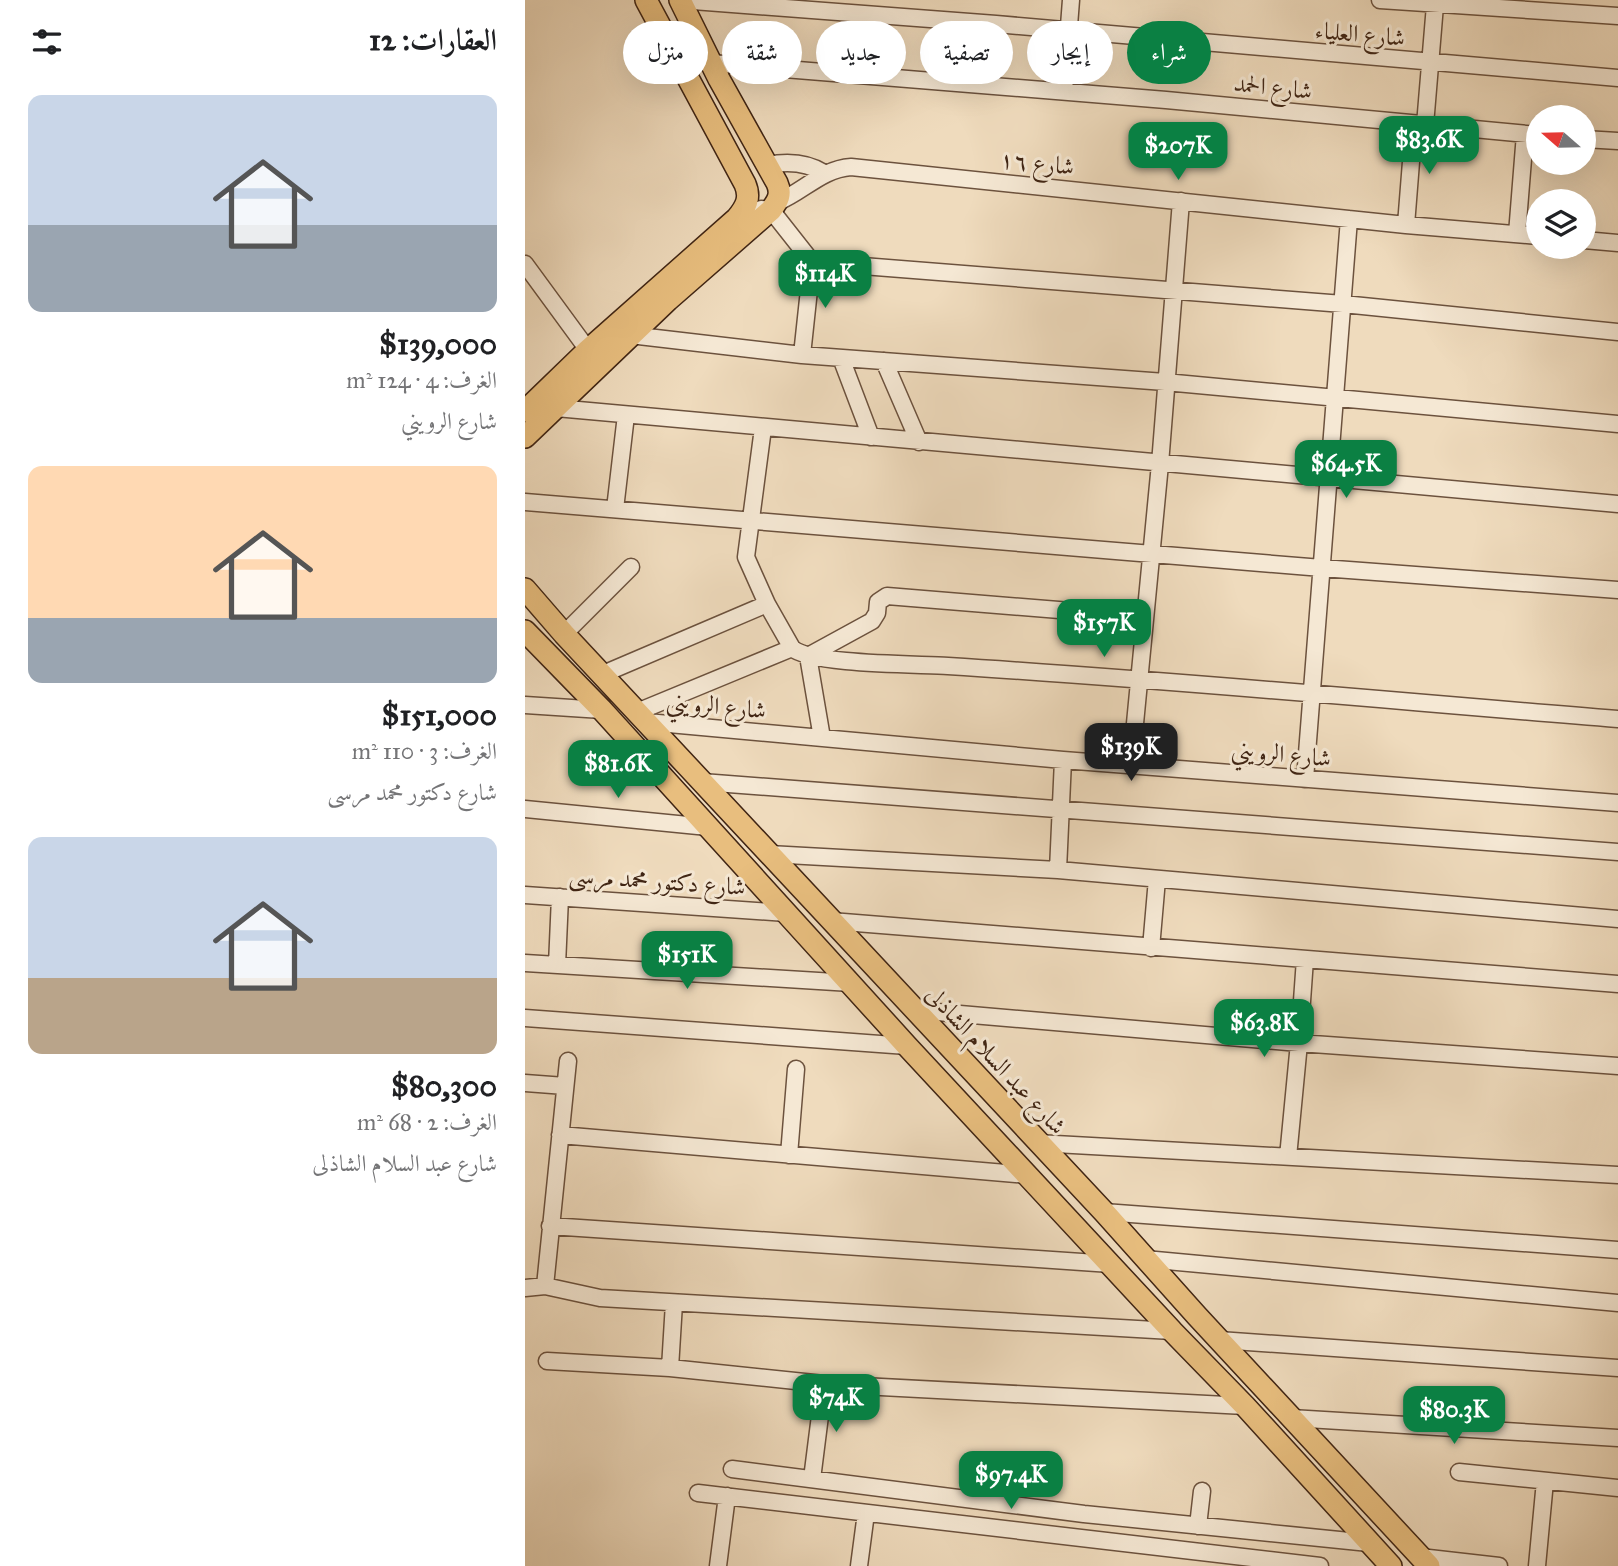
<!DOCTYPE html>
<html lang="ar">
<head>
<meta charset="utf-8">
<style>
  :root { --surface:#fff; --page:#f6f6f6; --text:#202124; --muted:#757577; --accent:#0b8043 }
  body { margin:0; font-family:"IM FELL Great Primer",Amiri,serif; background:var(--page); color:var(--text); direction:rtl; height:100vh; display:flex; flex-direction:column; font-size:26px; white-space:nowrap }
  * { box-sizing:border-box; margin:0 }
  p { font-size:23px; color:var(--muted) }
  .icon { flex:none; width:38px; height:38px; fill:none; stroke:currentColor; stroke-width:2; stroke-linecap:round; stroke-linejoin:round }
  .map { position:relative; flex:1; overflow:hidden; direction:ltr }
  .drawer { display:flex; flex-direction:column; background:var(--surface); width:525px }
  .drawer>* { flex:none }
  .guide { position:absolute; left:21px; top:21px; width:665px; height:63px; direction:rtl; display:flex; gap:14px }
  .needle { width:46px; rotate:290deg }
  .controls { position:absolute; left:1001px; top:105px; display:grid; gap:14px }
  .controls a { display:grid; place-items:center; width:70px; height:70px; border-radius:50%; background:var(--surface); box-shadow:0 7px 28px #0002; font-size:35px }
  .price { position:absolute; translate:-50% -60px; padding:0 16px; border-radius:14px; background:var(--accent); color:#fff; font-size:23px; line-height:46px; filter:drop-shadow(0 2px 4px #0008) }
  .price::after { content:''; position:absolute; left:50%; top:42px; width:21px; height:16px; margin-left:-10px; background:inherit; clip-path:polygon(0 0,100% 0,50% 100%) }
  .price.selected { background:#222; color:#fff }
  ul { padding:0; list-style:none }
  li { display:grid; align-content:center; gap:14px; height:371px; padding:0 28px }
  li span { display:grid; place-items:center; height:217px; border-radius:14px; color:#555 }
  li>.icon { margin-inline-start:auto }
  span .icon { width:126px; height:126px; fill:#fffc; stroke-width:1 }
  li b { font-size:30px }
  h2 { display:flex; justify-content:space-between; align-items:center; height:84px; padding:0 28px; font-size:30px }
  .tag { padding:0 24px; border-radius:32px; background:var(--surface); box-shadow:0 7px 28px #0002; font-size:24px; line-height:63px }
  .tag.selected { background:var(--accent); color:#fff }
  main { display:flex; flex:1; min-height:0 }
  .map>svg:first-child { display:block }
  .lines { fill:none; stroke-linecap:round; stroke-linejoin:round }
  .minor-casing { stroke:#6c523e; stroke-width:19 }
  .major-casing { stroke:#402514; stroke-width:24 }
  .minor { stroke:#f5e8d4; stroke-width:16 }
  .major { stroke:#e8be7e; stroke-width:21 }
  .labels { text-anchor:middle; stroke-width:6; stroke-linejoin:round; paint-order:stroke }
  .street-label { font-size:24px; fill:#402514; stroke:#f5e8d4 }
</style>
</head>
<body>
<main>
<div class="map">
<svg width="1093" height="1566" viewBox="0 0 1093 1566">
  <rect width="100%" height="100%" fill="#efdbbd"/>
  <filter id="stains"><feTurbulence type="fractalNoise" baseFrequency=".00286" numOctaves="4"/><feColorMatrix values="0 0 0 0 .2 0 0 0 0 .09 0 0 0 0 .02 0 0 0 .5 -.17"/></filter>
  <radialGradient id="worn" r=".72"><stop offset=".6" stop-color="#630" stop-opacity="0"/><stop offset="1" stop-color="#630" stop-opacity=".3"/></radialGradient>
  <g class="lines">
    <g class="minor-casing">
      <path id="minor" d="M155 0 471 24 1093 78
        M855 0 1093 16
        M186 63 641 100 1013 135
        M539 91 546 0
        M900 125 910 5
        M1059 139 1093 141
        M242 165C263 161 282 162 299 173
        M253 202C279 191 297 169 326 167L881 225 1013 236
        M236 209 246 210 287 262 277 355
        M881 225 889 124
        M992 234 1000 134
        M1059 240 1093 243
        M287 262 818 304 1093 332
        M0 264 63 350
        M105 335 277 355 640 382 1093 424
        M316 358 346 437
        M359 361 394 442
        M31 408 1093 504
        M238 428 221 557 242 604 267 648C286 665 392 664 423 666 646 680 870 701 1093 719
        M0 502 797 568 1093 590
        M90 509 101 415
        M39 634 106 567
        M78 674 242 604
        M0 705 77 710
        M112 712 267 648
        M122 722 538 760 1093 803
        M297 738 283 656 347 621 352 613 353 602 362 596 620 617
        M606 765 635 464 656 201
        M780 779 824 219
        M177 782 1093 852
        M0 809 183 827
        M244 854 533 870 1093 919
        M533 870 538 760
        M0 895 261 913
        M306 921 1093 984
        M626 948 632 879
        M0 963 326 983
        M32 965 35 897
        M389 1010 774 1043 1093 1066
        M0 1018 382 1046
        M0 1083 40 1086
        M35 1135 503 1175
        M512 1143 1093 1175
        M264 1155 271 1069
        M763 1157 774 1043 780 959
        M579 1212 1093 1250
        M25 1226 586 1264
        M620 1259 1093 1303
        M20 1286 43 1061
        M0 1288 20 1286 75 1298 647 1331
        M694 1340 1093 1368
        M22 1361 145 1368 299 1384 720 1406
        M145 1368 149 1303
        M766 1418 1093 1438
        M207 1469 559 1514 844 1543
        M934 1472 1093 1488
        M287 1479 299 1384
        M173 1493 795 1566
        M673 1526 677 1491
        M895 1557 974 1566
        M193 1566 202 1496
        M334 1566 341 1513
        M1012 1566 1020 1481"/>
    </g>
    <g class="major-casing">
      <path id="major" d="M0 411 63 350 212 218C221 207 226 198 220 184L121 0
        M0 437 143 300 246 210C253 201 257 194 252 183L194 79 155 0
        M0 589 39 634 579 1212 672 1316 904 1566
        M0 631 77 710 382 1046 647 1331 720 1406 866 1566"/>
    </g>
    <use href="#minor" class="minor"/>
    <use href="#major" class="major"/>
  </g>
  <g class="labels">
    <g class="street-label">
      <text transform="translate(835 34) rotate(5)" y="8">شارع العلياء</text>
      <text transform="translate(748 87) rotate(6)" y="8">شارع الحمد</text>
      <text transform="translate(512 163) rotate(6)" y="8">شارع ١٦</text>
      <text transform="translate(191 706) rotate(5)" y="8">شارع الرويني</text>
      <text transform="translate(756 754) rotate(5)" y="8">شارع الرويني</text>
      <text transform="translate(132 881) rotate(4)" y="8">شارع دكتور محمد مرسى</text>
      <text transform="translate(471 1060) rotate(47)" y="8">شارع عبد السلام الشاذلى</text>
    </g>
  </g>
  <rect width="100%" height="100%" filter="url(#stains)"/>
  <rect width="100%" height="100%" fill="url(#worn)"/>
</svg>
<div class="controls">
<a><svg class="needle" viewBox="-14 -14 28 28"><path d="M0-13l5 13h-10z" fill="#e53935"/><path d="M0 13l5-13h-10z" fill="#757577"/></svg></a>
<a><svg class="icon" aria-label="layers" viewBox="0 0 24 24"><path d="M12 4l9 5-9 5-9-5zM3 14l9 5 9-5"/></svg></a>
</div>
<b class="price" style="left:904px;top:176px">$83.6K</b>
<b class="price" style="left:653px;top:182px">$207K</b>
<b class="price" style="left:300px;top:310px">$114K</b>
<b class="price" style="left:821px;top:500px">$64.5K</b>
<b class="price" style="left:579px;top:659px">$157K</b>
<b class="price selected" style="left:606px;top:783px">$139K</b>
<b class="price" style="left:93px;top:800px">$81.6K</b>
<b class="price" style="left:162px;top:991px">$151K</b>
<b class="price" style="left:739px;top:1059px">$63.8K</b>
<b class="price" style="left:311px;top:1434px">$74K</b>
<b class="price" style="left:929px;top:1446px">$80.3K</b>
<b class="price" style="left:486px;top:1511px">$97.4K</b>
<div class="guide">
<a class="tag selected">شراء</a>
<a class="tag">إيجار</a>
<a class="tag">تصفية</a>
<a class="tag">جديد</a>
<a class="tag">شقة</a>
<a class="tag">منزل</a>
</div>
</div>
<section class="drawer">
<h2>العقارات: 12<svg class="icon" aria-label="filters" viewBox="0 0 24 24"><path d="M4 7h16M4 17h16"/><circle cx="9" cy="7" r="2"/><circle cx="15" cy="17" r="2"/></svg></h2>
<ul>
<li><span style="background:linear-gradient(#c9d6e8 60%,#9aa5b1 0)"><svg class="icon" aria-label="home" viewBox="0 0 24 24"><path d="M3 11l9-7 9 7M6 9v11h12V9"/></svg></span><div><b>$139,000</b><p>الغرف: 4 · 124 m²</p><p>شارع الرويني</p></div></li>
<li><span style="background:linear-gradient(#ffd9b3 70%,#9aa5b1 0)"><svg class="icon" aria-label="home" viewBox="0 0 24 24"><path d="M3 11l9-7 9 7M6 9v11h12V9"/></svg></span><div><b>$151,000</b><p>الغرف: 3 · 110 m²</p><p>شارع دكتور محمد مرسى</p></div></li>
<li><span style="background:linear-gradient(#c9d6e8 65%,#b9a48a 0)"><svg class="icon" aria-label="home" viewBox="0 0 24 24"><path d="M3 11l9-7 9 7M6 9v11h12V9"/></svg></span><div><b>$80,300</b><p>الغرف: 2 · 68 m²</p><p>شارع عبد السلام الشاذلى</p></div></li>
</ul>
</section>
</main>
</body>
</html>
